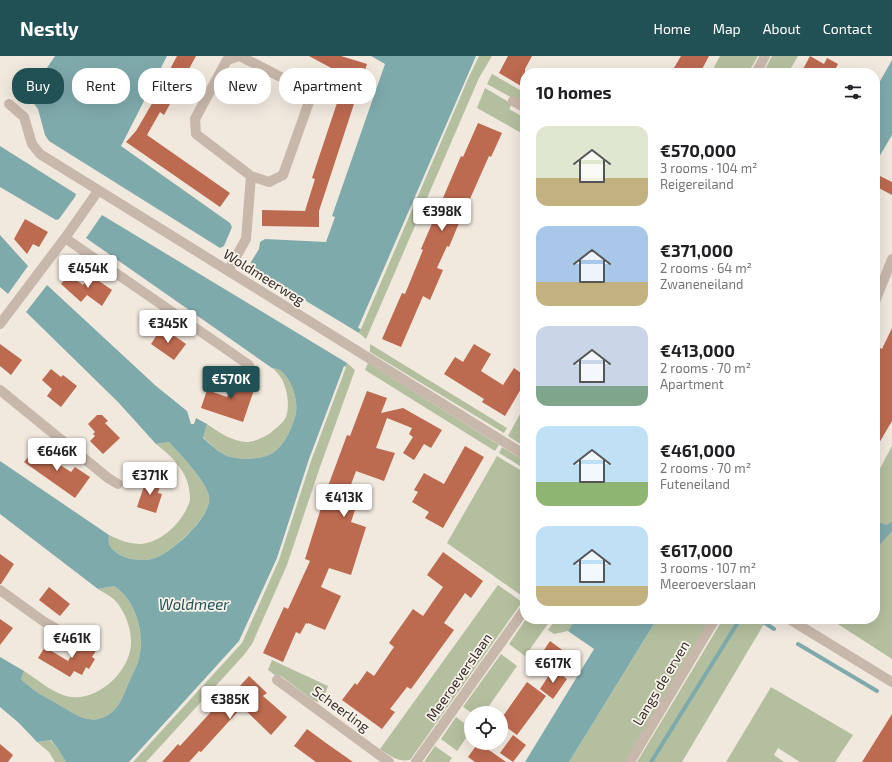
<!DOCTYPE html>
<html lang="en">
<head>
<meta charset="utf-8">
<style>
  :root { --surface:#fff; --page:#f2f2f2; --text:#202124; --muted:#757577; --accent:#225155 }
  body { margin:0; font-family:"Exo 2",sans-serif; background:var(--page); color:var(--text); height:100vh; display:flex; flex-direction:column; font-size:15px; white-space:nowrap }
  * { box-sizing:border-box; margin:0 }
  p { font-size:13px; color:var(--muted) }
  .icon { flex:none; width:22px; height:22px; fill:none; stroke:currentColor; stroke-width:2; stroke-linecap:round; stroke-linejoin:round }
  .map { position:relative; flex:1; overflow:hidden }
  .drawer { position:absolute; left:520px; top:12px; width:360px; height:556px; display:flex; flex-direction:column; background:var(--surface); border-radius:16px; box-shadow:0 4px 16px #0002 }
  .drawer>* { flex:none }
  .banner { position:absolute; left:12px; top:12px; width:380px; height:36px; display:flex; gap:8px }
  .fabs { position:absolute; left:464px; top:650px; display:grid; gap:8px }
  .fabs a { display:grid; place-items:center; width:44px; height:44px; border-radius:50%; background:var(--surface); box-shadow:0 4px 16px #0002; font-size:20px }
  .price { position:absolute; translate:-50% -34px; padding:0 9px; border-radius:4px; background:#fff; color:#222; font-size:13px; line-height:26px; filter:drop-shadow(0 1px 2px #0008) }
  .price::after { content:''; position:absolute; left:50%; top:24px; width:12px; height:9px; margin-left:-6px; background:inherit; clip-path:polygon(0 0,100% 0,50% 100%) }
  .price.on { background:var(--accent); color:#fff }
  ul { padding:0; list-style:none }
  li { display:flex; align-items:center; gap:12px; height:100px; padding:0 16px }
  li span { display:grid; place-items:center; flex:none; width:112px; height:80px; border-radius:12px; color:#555 }
  li>.icon { margin-inline-start:auto }
  span .icon { width:48px; height:48px; fill:#fffc; stroke-width:1 }
  li b { font-size:17px }
  h2 { display:flex; justify-content:space-between; align-items:center; height:48px; padding:0 16px; font-size:17px }
  .pill { padding:0 14px; border-radius:16px; background:var(--surface); box-shadow:0 4px 16px #0002; font-size:14px; line-height:36px }
  .pill.on { background:var(--accent); color:#fff }
  header { display:flex; align-items:center; gap:24px; box-sizing:border-box; height:56px; padding:0 20px; background:var(--accent); color:#fff }
  header strong { font-size:19px }
  nav { display:flex; gap:22px; margin-inline-start:auto; font-size:14px }
  .map>svg:first-child { display:block }
  .green { fill:#b4bf9f }
  .water { fill:#7faaac }
  .pier { fill:#f1e8de }
  .lines { fill:none; stroke-linecap:round; stroke-linejoin:round }
  .stream { stroke:#7faaac; stroke-width:4 }
  .building { fill:#bc6a50 }
  .street { stroke:#c8b8ab; stroke-width:10 }
  .labels { text-anchor:middle; stroke-width:3.5; stroke-linejoin:round; paint-order:stroke }
  .street-label { font-size:14px; fill:#362e2a; stroke:#f8f2ea }
  .water-label { font-size:15px; font-style:italic; fill:#225155; stroke:#f8f2ea }
</style>
</head>
<body>
<header>
<strong>Nestly</strong>
<nav><a>Home</a><a>Map</a><a>About</a><a>Contact</a></nav>
</header>
<div class="map">
<svg width="892" height="706" viewBox="0 0 892 706">
  <rect width="100%" height="100%" fill="#f1e8de"/>
  <path class="green" d="M479 0H492L479 22 366 283 359 277 468 23Z
    M720 0H758L748 17H711Z
    M772 0H798L788 17H763Z
    M492 18 525 37V49L487 28Z
    M485 32 512 48 509 53 525 62V79L477 52Z
    M370 288 507 372 504 377 370 296Z
    M347 307 355 314 320 411 287 509 252 588 243 600 146 706H133L242 587 279 504 311 405Z
    M368 307 499 389 495 395 365 314Z
    M272 312C277 313 280 313 283 317 292 325 298 345 296 356 293 371 284 392 269 399 262 402 256 402 248 403 242 403 234 402 227 400 218 396 210 388 203 381L207 368C218 376 232 385 246 386 254 386 262 382 269 378 274 374 281 369 285 363 291 352 287 328 279 319 277 316 275 314 272 312Z
    M525 349V388L519 387 508 380Z
    M169 386C180 398 206 425 209 440 213 459 170 499 152 503 140 505 127 504 117 497 109 491 108 488 109 479 119 484 129 488 141 488 161 486 179 469 187 452 188 449 190 446 190 443 190 439 189 432 188 428 184 412 169 398 156 388Z
    M892 390V603L830 563H875V422Z
    M502 391 525 405V413L499 397Z
    M497 400 525 417V542L447 487Z
    M498 529 522 546 410 704C398 706 390 700 380 693Z
    M114 530C137 545 146 580 138 606 135 614 131 621 128 628 122 644 116 659 98 663 84 666 70 655 58 649 45 641 32 634 21 623L24 615C37 623 51 636 66 640 96 648 132 615 131 585 131 570 123 550 111 541 107 538 102 536 98 533Z
    M526 563H548L550 565 525 600 509 588Z
    M556 563H575L568 575 554 578 548 574Z
    M657 563H710L625 706H569Z
    M723 563H767L682 706H637Z
    M501 598 517 610 484 657H472L463 651Z
    M272 604 328 630 323 644 317 646 313 644 281 620 279 622 268 614Z
    M771 631 853 679 835 706H800L778 692 774 699 784 706H726Z
    M456 661 471 672V675L457 695 441 683Z
    M50 684 58 693 66 706H55L49 696 37 686Z
    M435 690 452 702 449 706H424Z"/>
  <path class="water" d="M55 0H167L121 90 230 167 232 171 224 190 220 192 49 85 45 79 38 53 28 40Z
    M371 0H479L468 23 359 277 253 213 251 206 259 193 260 186 265 183 326 186 335 161 332 160 385 8Z
    M892 4V79L875 108V34Z
    M0 90 76 138 75 141 59 163 56 164 0 131Z
    M102 159 347 307 311 405 279 504 242 587 133 706H66L58 693 51 684 37 686 19 667 0 651V601L24 615 21 623C32 634 45 641 59 649 70 655 84 666 98 663 116 659 122 644 128 628 131 621 135 614 138 606 146 580 137 545 114 530L98 533 0 458V405L109 479C108 488 109 491 117 497 127 504 140 505 152 503 170 499 213 460 209 440 206 425 180 398 169 386L156 388 118 346 26 256 47 229 156 330 187 355 191 368H194L196 362 207 368 203 382C210 388 218 396 227 400 234 402 242 403 248 403 256 402 262 402 269 399 284 392 293 371 296 356 298 345 292 325 283 317 280 313 277 313 272 312L86 182Z
    M0 179 28 210 8 238 0 231Z
    M875 465 886 469 892 466V475L875 494Z
    M575 563H657L569 706H525L594 593 568 575Z"/>
  <path class="pier" d="M476 0H479L468 23 361 273 358 272Z
    M344 310 346 311 311 405 279 504 242 587 133 706H129L239 585 277 502 309 403Z"/>
  <g class="lines">
    <path class="stream" d="M759 563 774 573
      M798 588 877 635
      M651 706 740 563"/>
  </g>
  <path class="building" d="M177 0H196L164 59 160 56 147 79 230 137 220 151 126 86 136 75 150 51Z
    M309 0H341L367 8 319 155V171L262 170V154L305 155 315 123 312 122 346 20Z
    M508 0H532L525 13V23L521 30 499 17Z
    M681 0H709L700 17H671Z
    M810 0 824 8 827 2 838 8 835 14 841 17H801Z
    M478 67 502 77 491 101 489 100 469 145 467 144 457 166 459 167 449 191 447 190 437 212 443 214 430 244 423 240 401 291 382 283 402 237 405 238 423 194 421 193 461 100 463 101Z
    M880 120 892 126V139L875 130Z
    M25 163 48 176 39 191 33 188 27 198 14 183Z
    M69 219 83 229 90 219 112 234 102 250 87 239 81 246 61 228Z
    M162 271 186 288 174 304 151 288Z
    M892 272V365L875 394V302L880 292 882 293Z
    M0 288 22 304 11 319 0 310Z
    M474 288 491 298 481 315 503 329 514 312 525 320V326L505 360 482 346 484 343 444 318 455 301 463 306Z
    M51 313 61 321 63 319 77 330 61 351 47 340 52 333 42 324Z
    M234 321 256 328 243 366 201 352 207 334 227 341Z
    M367 335 387 342 381 357 403 352 442 374 431 392 424 388 414 404 403 397 413 381 409 378 412 372 387 362 376 392 395 397 384 425 356 415 343 450 355 454 351 466 366 471 351 519 329 512 321 531 341 540 325 574 308 567V568L306 567 300 578 296 576 283 606 263 597 284 551 288 553 310 505 305 503 327 433 347 379 350 380Z
    M97 359H102L108 365 105 367 120 382 103 398 90 385 95 380 93 378 95 376 88 368Z
    M38 388 48 395 45 399 71 416 75 411 90 421 75 442 24 406Z
    M465 390 484 401 443 472 425 462 429 456 412 446 418 436 414 434 424 417 444 428Z
    M147 421 161 426 158 437 162 438 156 457 137 451Z
    M443 496 483 525 471 542 465 537 444 567 454 574 411 633 407 631 390 653 395 656 382 673 342 644 355 627 357 629 367 615 374 620 394 591 389 587 413 553 423 560 443 531 427 519Z
    M0 498 14 508 1 528H0Z
    M49 531 70 548 60 560 39 544Z
    M0 563 13 572 0 589Z
    M84 580 93 586 91 589 97 593 92 601 95 603 89 613 86 611 82 619 74 615 70 621 38 602 45 591 68 605Z
    M550 585 569 599 559 613 540 600Z
    M553 613 567 623 553 643 540 633Z
    M249 620 267 637 263 640 287 661 271 679 242 651 201 696 199 695 189 706H162L178 688 180 690 219 647 222 650Z
    M527 626 546 640 517 679 501 667V663Z
    M892 658V706H862Z
    M307 673 326 687 353 706H316L294 690Z
    M513 679 526 689 513 706 500 697Z
    M478 687H479L506 706H475L468 701Z
    M0 688 13 699 8 706H0Z"/>
  <g class="lines">
    <path class="street" d="M239 0 227 4 195 63 196 78 251 120 269 126 283 119 309 46 302 32 240 0
      M756 17 765 0
      M513 45 525 52
      M9 48 24 61 32 88 40 98 525 399
      M65 182 249 309
      M228 215 246 183 251 120
      M875 246 892 203
      M0 268 65 182 98 135
      M0 334 108 422 118 428
      M0 534 43 565 71 581
      M789 563 892 626
      M277 624 389 706
      M416 706 525 553
      M630 706 715 563"/>
  </g>
  <g class="labels">
    <g class="street-label">
      <text transform="translate(264 221) rotate(32)" y="5">Woldmeerweg</text>
      <text transform="translate(459 621) rotate(-55)" y="5">Meeroeverslaan</text>
      <text transform="translate(661 627) rotate(-59)" y="5">Langs de erven</text>
      <text transform="translate(341 653) rotate(36)" y="5">Scheerling</text>
    </g>
    <g class="water-label">
      <text x="194" y="554">Woldmeer</text>
    </g>
  </g>
</svg>
<div class="fabs">
<a><svg class="icon" aria-label="locate" viewBox="0 0 24 24"><circle cx="12" cy="12" r="6"/><path d="M12 2v4M12 18v4M2 12h4M18 12h4"/></svg></a>
</div>
<b class="price" style="left:442px;top:176px">€398K</b>
<b class="price" style="left:88px;top:233px">€454K</b>
<b class="price" style="left:168px;top:288px">€345K</b>
<b class="price on" style="left:231px;top:344px">€570K</b>
<b class="price" style="left:57px;top:416px">€646K</b>
<b class="price" style="left:150px;top:440px">€371K</b>
<b class="price" style="left:344px;top:462px">€413K</b>
<b class="price" style="left:72px;top:603px">€461K</b>
<b class="price" style="left:553px;top:628px">€617K</b>
<b class="price" style="left:230px;top:664px">€385K</b>
<div class="banner">
<a class="pill on">Buy</a>
<a class="pill">Rent</a>
<a class="pill">Filters</a>
<a class="pill">New</a>
<a class="pill">Apartment</a>
</div>
<section class="drawer">
<h2>10 homes<svg class="icon" aria-label="filters" viewBox="0 0 24 24"><path d="M4 7h16M4 17h16"/><circle cx="9" cy="7" r="2"/><circle cx="15" cy="17" r="2"/></svg></h2>
<ul>
<li><span style="background:linear-gradient(#dfe7d0 65%,#c2b280 0)"><svg class="icon" aria-label="home" viewBox="0 0 24 24"><path d="M3 11l9-7 9 7M6 9v11h12V9"/></svg></span><div><b>€570,000</b><p>3 rooms · 104 m²</p><p>Reigereiland</p></div></li>
<li><span style="background:linear-gradient(#a9c7e8 70%,#c2b280 0)"><svg class="icon" aria-label="home" viewBox="0 0 24 24"><path d="M3 11l9-7 9 7M6 9v11h12V9"/></svg></span><div><b>€371,000</b><p>2 rooms · 64 m²</p><p>Zwaneneiland</p></div></li>
<li><span style="background:linear-gradient(#c9d6e8 75%,#7fa58c 0)"><svg class="icon" aria-label="home" viewBox="0 0 24 24"><path d="M3 11l9-7 9 7M6 9v11h12V9"/></svg></span><div><b>€413,000</b><p>2 rooms · 70 m²</p><p>Apartment</p></div></li>
<li><span style="background:linear-gradient(#bfe0f5 70%,#8fb573 0)"><svg class="icon" aria-label="home" viewBox="0 0 24 24"><path d="M3 11l9-7 9 7M6 9v11h12V9"/></svg></span><div><b>€461,000</b><p>2 rooms · 70 m²</p><p>Futeneiland</p></div></li>
<li><span style="background:linear-gradient(#bfe0f5 75%,#c2b280 0)"><svg class="icon" aria-label="home" viewBox="0 0 24 24"><path d="M3 11l9-7 9 7M6 9v11h12V9"/></svg></span><div><b>€617,000</b><p>3 rooms · 107 m²</p><p>Meeroeverslaan</p></div></li>
</ul>
</section>
</div>
</body>
</html>
